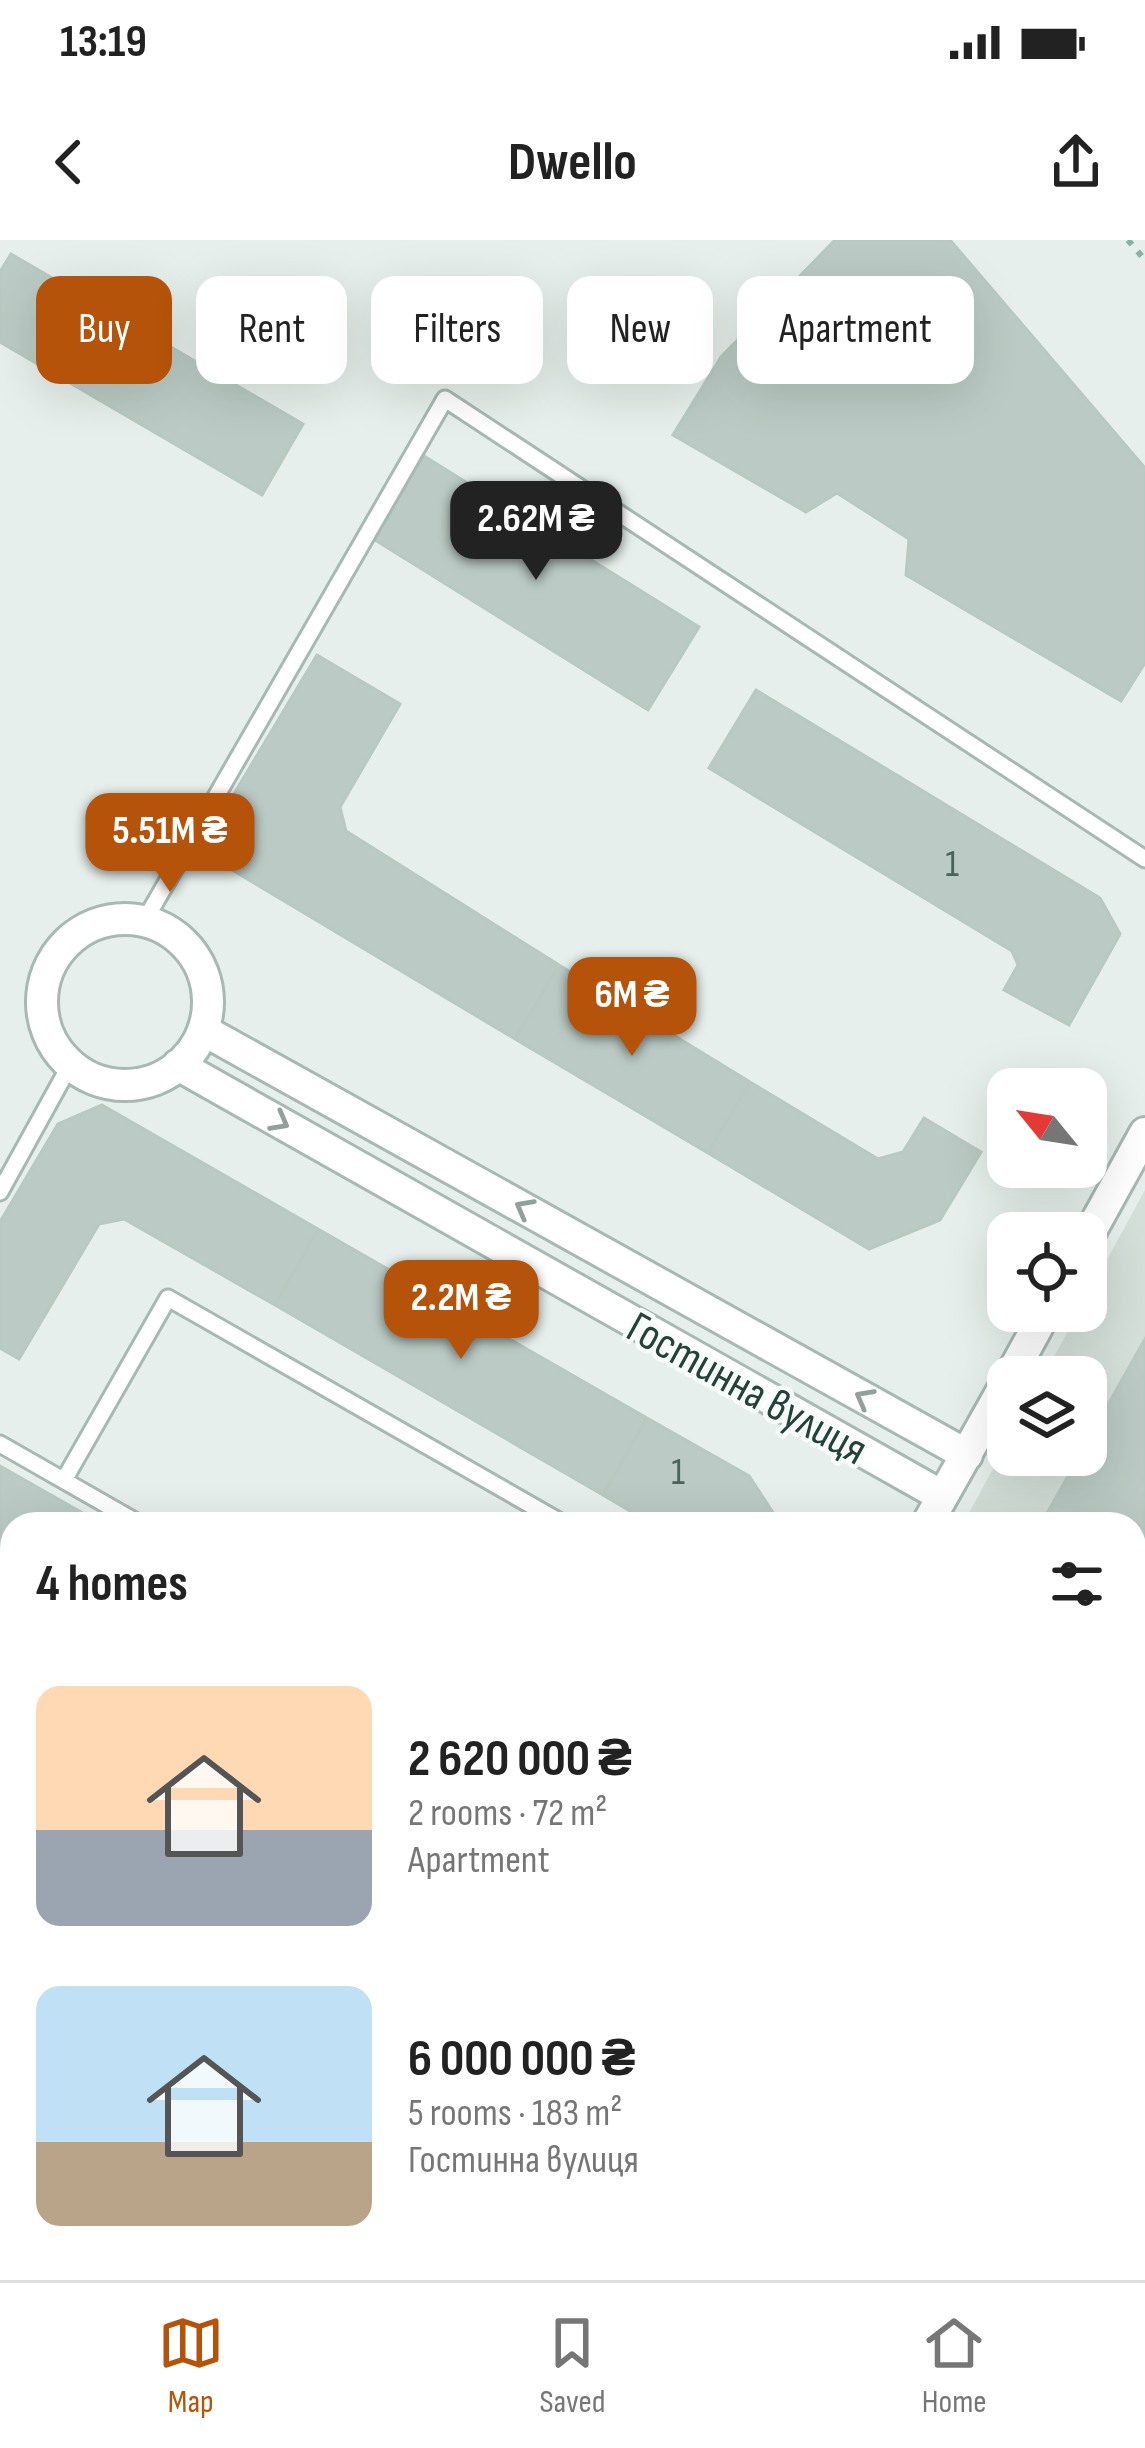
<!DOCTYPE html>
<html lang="en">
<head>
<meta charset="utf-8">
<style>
  :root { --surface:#fff; --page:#f6f6f6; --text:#222; --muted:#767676; --line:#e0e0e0; --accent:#b45309 }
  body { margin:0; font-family:"Sofia Sans Condensed",sans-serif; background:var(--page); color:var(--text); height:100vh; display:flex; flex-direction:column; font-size:45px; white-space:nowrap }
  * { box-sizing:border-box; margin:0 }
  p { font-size:39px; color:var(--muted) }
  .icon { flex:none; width:66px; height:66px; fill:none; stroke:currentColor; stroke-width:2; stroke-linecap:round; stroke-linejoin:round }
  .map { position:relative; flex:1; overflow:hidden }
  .sheet { position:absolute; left:0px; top:1272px; width:1146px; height:768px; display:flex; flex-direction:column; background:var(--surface); border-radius:36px 36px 0 0; box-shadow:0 12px 48px #0002 }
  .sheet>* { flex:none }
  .banner { position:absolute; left:36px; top:36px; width:1074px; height:108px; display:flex; gap:24px }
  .needle { width:78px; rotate:300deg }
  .tools { position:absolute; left:987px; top:828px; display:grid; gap:24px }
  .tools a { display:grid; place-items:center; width:120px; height:120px; border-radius:24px; background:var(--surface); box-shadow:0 12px 48px #0002; font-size:60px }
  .price { position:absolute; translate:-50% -102px; padding:0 27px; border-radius:24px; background:var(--accent); color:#fff; font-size:39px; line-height:78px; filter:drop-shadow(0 3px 6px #0008) }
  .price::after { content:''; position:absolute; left:50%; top:72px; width:36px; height:27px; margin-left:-18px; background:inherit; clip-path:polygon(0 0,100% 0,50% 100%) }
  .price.active { background:#222; color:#fff }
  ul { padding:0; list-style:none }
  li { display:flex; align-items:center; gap:36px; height:300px; padding:0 36px }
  li span { display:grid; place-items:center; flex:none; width:336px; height:240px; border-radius:24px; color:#555 }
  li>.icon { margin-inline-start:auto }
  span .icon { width:144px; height:144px; fill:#fffc; stroke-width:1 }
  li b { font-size:51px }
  h2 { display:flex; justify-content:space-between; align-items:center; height:144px; padding:0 36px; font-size:51px }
  .pill { padding:0 42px; border-radius:24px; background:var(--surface); box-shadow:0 12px 48px #0002; font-size:42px; line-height:108px }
  .pill.active { background:var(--accent); color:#fff }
  .status { display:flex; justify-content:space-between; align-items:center; height:84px; padding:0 60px; background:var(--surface); direction:ltr }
  .status svg { height:33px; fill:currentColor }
  header { display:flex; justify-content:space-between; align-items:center; height:156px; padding:0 36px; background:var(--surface); font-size:54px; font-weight:700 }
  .menu { display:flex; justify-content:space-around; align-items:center; height:168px; border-top:3px solid var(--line); background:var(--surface); font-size:33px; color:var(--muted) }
  .menu a { display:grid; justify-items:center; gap:6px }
  .menu .active { color:var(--accent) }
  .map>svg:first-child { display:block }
  .built { fill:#d4dfda }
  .green { fill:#bfe0c8 }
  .building { fill:#bbcac4; stroke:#b8c9c2; stroke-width:3 }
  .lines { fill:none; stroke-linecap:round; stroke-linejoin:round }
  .lane-casing { stroke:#a8b8b2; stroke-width:21 }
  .street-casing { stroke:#a8b8b2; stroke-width:36 }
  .path { stroke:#86b3a5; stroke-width:6; stroke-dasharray:6 9; stroke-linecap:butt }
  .lane { stroke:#fff; stroke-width:15 }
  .street { stroke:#fff; stroke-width:30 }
  .oneway { stroke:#92a09c }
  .labels { text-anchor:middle; stroke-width:9; stroke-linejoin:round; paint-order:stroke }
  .number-label { font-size:39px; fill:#4a645c }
  .street-label { font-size:45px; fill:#24423a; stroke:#f7fbf9 }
</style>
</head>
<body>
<div class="status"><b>13:19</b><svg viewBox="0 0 49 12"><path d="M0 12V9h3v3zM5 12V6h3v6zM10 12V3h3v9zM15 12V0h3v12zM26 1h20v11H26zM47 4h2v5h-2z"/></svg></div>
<header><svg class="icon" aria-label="back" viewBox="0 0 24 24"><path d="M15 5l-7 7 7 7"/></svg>Dwello<svg class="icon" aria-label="share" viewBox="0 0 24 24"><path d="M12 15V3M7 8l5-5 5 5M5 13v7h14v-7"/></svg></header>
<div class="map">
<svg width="1145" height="2040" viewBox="0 0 1145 2040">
  <rect width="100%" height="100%" fill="#e6efeb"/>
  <path class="built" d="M1145 950V1710L1134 1715V1284H963L1008 1201V1215H1086V1137H1043L1079 1071H1086V1058Z"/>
  <path class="green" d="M1145 1838V2040H706L727 2028H1134V1843Z"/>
  <path class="building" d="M835 0H950L1145 228V423L1121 461 906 335 909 299 837 253 806 272 673 195 721 117Z
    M11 14 303 184 262 255 0 102V32Z
    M424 216 699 387 648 470 372 298Z
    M317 415 400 464 340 567 346 591 559 725 515 799 229 628 213 589Z
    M756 450 1100 658 1120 694 1069 785 1004 750 1018 725 1012 711 709 528Z
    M559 725 750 842 708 913 515 799Z
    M750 842 878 919 903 912 924 878 981 912 940 980 869 1009 708 913Z
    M102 865 318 989 275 1065 124 979 99 984 19 1119 0 1108V982L58 884Z
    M318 989 647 1178 603 1255 275 1065Z
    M1145 1099V1590L1134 1610V1284H1041L1080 1215H1086V1204Z
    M647 1178 749 1236 776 1277 772 1284H652L603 1255Z
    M0 1226 102 1284H12V1319L0 1312Z
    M12 1666V2018L0 2015V1728Z
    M67 2028H183L181 2040H130Z"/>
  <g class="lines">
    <g class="lane-casing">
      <path id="lane" d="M145 680 445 159 1145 619
        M0 952 70 825
        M0 1204 140 1284
        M64 1240 168 1058 564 1284
        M0 1445 12 1451"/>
    </g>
    <g class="street-casing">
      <path id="street" d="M42 762a83 83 0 1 1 166 0a83 83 0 1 1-166 0Z
        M203 790 967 1215
        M178 825 942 1256
        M1086 1000 1145 893
        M1010 1137 1046 1071
        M927 1284 1008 1140
        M1134 1789 1145 1784
        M644 2040 664 2028"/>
    </g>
    <path class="path" d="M1128 0 1145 20
      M1134 1741 1145 1736"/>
    <use href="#lane" class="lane"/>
    <use href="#street" class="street"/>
  </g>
  <defs><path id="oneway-chevron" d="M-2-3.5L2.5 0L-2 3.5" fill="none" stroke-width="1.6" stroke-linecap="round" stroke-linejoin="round" transform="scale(3)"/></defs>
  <g class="oneway">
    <use href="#oneway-chevron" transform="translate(280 882) rotate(29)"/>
    <use href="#oneway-chevron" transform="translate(524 968) rotate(-151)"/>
    <use href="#oneway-chevron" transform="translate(864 1158) rotate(-151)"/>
  </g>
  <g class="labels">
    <g class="number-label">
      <text x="952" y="636">1</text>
      <text x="678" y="1244">1</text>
    </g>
    <g class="street-label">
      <text transform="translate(748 1147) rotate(29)" y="16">Гостинна вулиця</text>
    </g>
  </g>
</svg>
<div class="tools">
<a><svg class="needle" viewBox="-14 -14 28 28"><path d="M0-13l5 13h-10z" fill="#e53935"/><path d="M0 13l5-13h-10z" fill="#767676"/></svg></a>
<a><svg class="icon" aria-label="locate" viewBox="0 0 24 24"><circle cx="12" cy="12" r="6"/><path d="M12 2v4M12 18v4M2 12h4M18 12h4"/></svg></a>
<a><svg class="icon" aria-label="layers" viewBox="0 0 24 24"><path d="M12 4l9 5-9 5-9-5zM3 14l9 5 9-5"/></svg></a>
</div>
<b class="price active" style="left:536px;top:343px">2.62M ₴</b>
<b class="price" style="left:170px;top:655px">5.51M ₴</b>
<b class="price" style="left:632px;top:819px">6M ₴</b>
<b class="price" style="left:461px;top:1122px">2.2M ₴</b>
<div class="banner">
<a class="pill active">Buy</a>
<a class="pill">Rent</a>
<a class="pill">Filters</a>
<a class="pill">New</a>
<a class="pill">Apartment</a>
</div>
<section class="sheet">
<h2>4 homes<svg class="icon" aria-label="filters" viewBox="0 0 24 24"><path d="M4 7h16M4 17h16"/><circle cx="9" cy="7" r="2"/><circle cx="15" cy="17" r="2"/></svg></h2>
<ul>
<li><span style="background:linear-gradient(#ffd9b3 60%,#9aa5b1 0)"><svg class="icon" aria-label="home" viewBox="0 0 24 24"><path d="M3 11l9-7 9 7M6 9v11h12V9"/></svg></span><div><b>2 620 000 ₴</b><p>2 rooms · 72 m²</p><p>Apartment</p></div></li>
<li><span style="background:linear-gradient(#bfe0f5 65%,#b9a48a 0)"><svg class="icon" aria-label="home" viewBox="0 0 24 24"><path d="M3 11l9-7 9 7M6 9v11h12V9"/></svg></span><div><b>6 000 000 ₴</b><p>5 rooms · 183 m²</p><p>Гостинна вулиця</p></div></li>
</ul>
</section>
</div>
<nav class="menu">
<a class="active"><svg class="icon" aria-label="map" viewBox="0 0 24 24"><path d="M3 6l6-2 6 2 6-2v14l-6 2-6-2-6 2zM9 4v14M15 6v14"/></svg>Map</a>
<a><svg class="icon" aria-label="saved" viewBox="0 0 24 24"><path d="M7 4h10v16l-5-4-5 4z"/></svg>Saved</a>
<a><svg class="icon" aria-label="home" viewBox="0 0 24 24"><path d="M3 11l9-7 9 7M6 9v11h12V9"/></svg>Home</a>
</nav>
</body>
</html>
